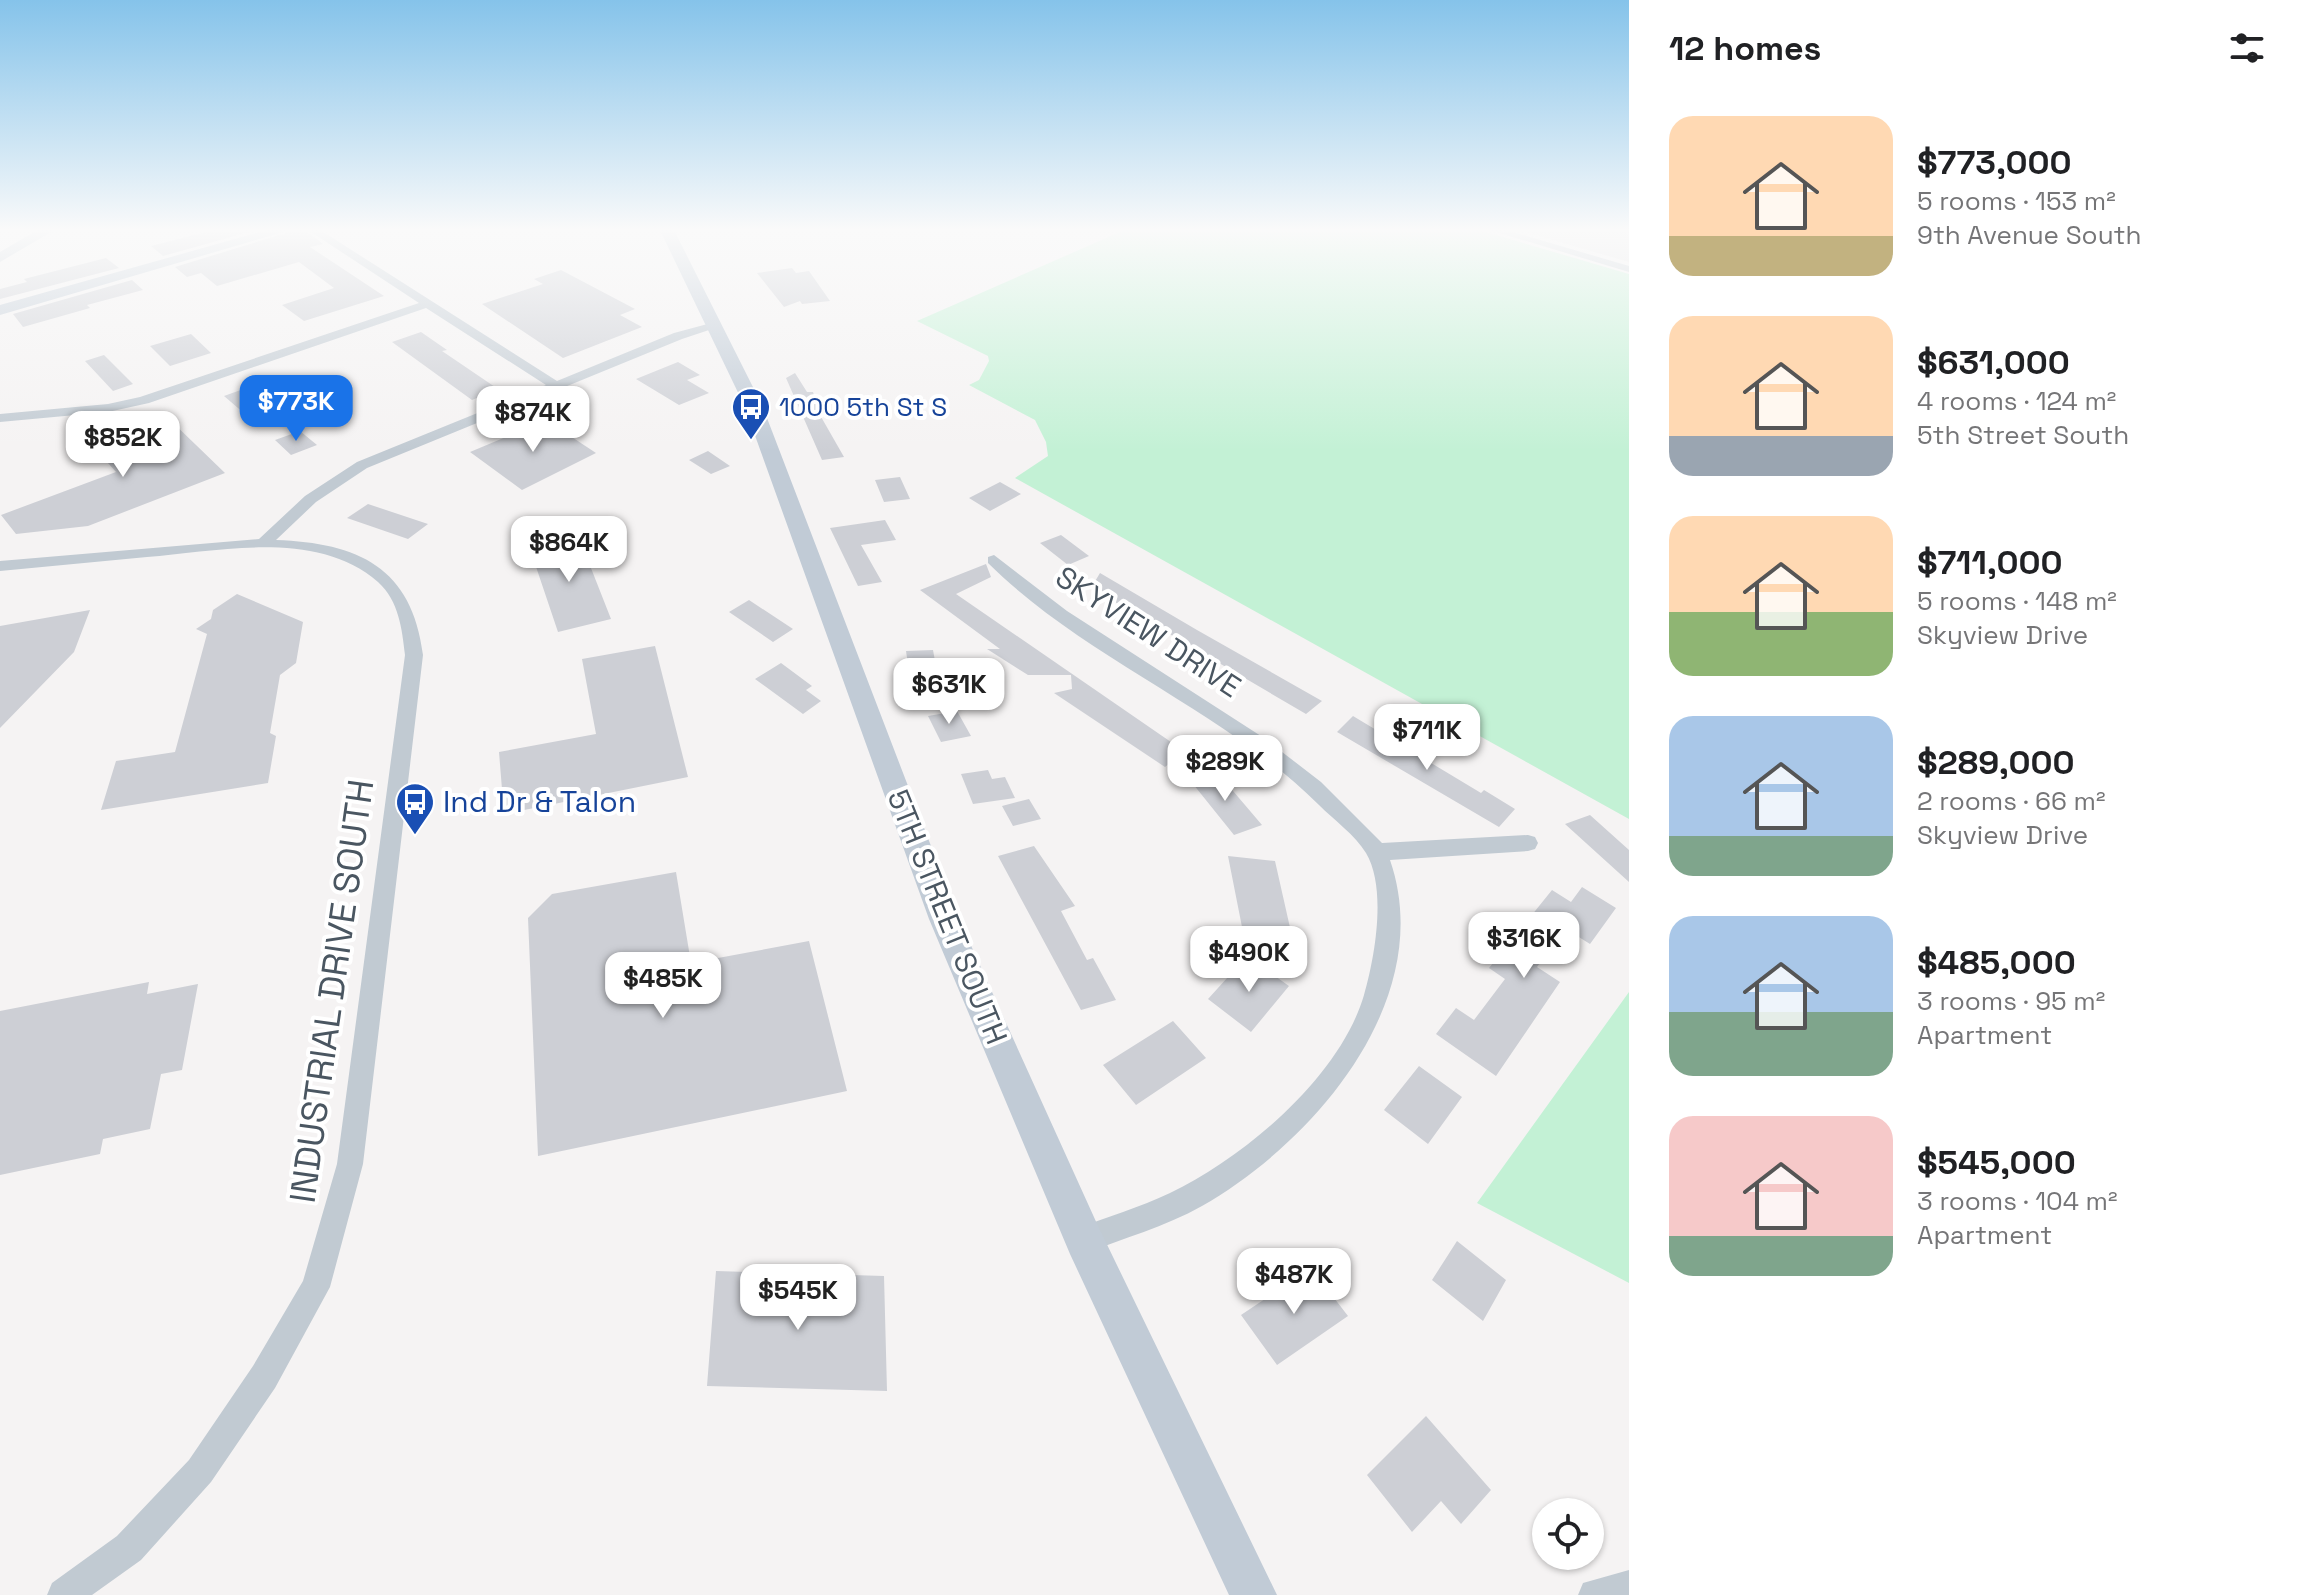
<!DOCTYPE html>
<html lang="en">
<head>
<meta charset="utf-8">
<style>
  :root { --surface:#fff; --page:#f2f2f2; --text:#202124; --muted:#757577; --accent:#1a73e8 }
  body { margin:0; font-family:"Space Grotesk",sans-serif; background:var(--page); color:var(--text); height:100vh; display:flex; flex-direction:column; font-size:30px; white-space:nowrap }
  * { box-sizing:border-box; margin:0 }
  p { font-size:26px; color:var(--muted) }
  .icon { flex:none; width:44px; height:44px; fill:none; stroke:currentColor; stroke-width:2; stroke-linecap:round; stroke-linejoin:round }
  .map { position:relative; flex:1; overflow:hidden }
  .sheet { display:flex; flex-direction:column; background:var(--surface); width:680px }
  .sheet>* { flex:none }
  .controls { position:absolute; left:1532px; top:1498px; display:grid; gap:16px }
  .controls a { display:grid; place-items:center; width:72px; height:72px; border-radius:50%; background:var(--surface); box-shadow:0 2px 6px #0004; font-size:40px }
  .price { position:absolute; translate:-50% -68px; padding:0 18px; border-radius:16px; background:#fff; color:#222; font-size:26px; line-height:52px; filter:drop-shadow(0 2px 4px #0008) }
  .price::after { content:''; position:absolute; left:50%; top:48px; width:24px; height:18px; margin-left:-12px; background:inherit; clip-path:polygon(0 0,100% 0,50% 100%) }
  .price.on { background:var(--accent); color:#fff }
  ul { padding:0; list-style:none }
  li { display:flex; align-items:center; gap:24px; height:200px; padding:0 40px }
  li span { display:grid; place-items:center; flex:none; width:224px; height:160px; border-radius:24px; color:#555 }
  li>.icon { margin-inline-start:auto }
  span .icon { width:96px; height:96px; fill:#fffc; stroke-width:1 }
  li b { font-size:34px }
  h2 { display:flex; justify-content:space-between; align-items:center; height:96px; padding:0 40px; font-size:34px }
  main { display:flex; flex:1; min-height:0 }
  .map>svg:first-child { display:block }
  .education { fill:#e6e4e5 }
  .green { fill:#c3f1d5 }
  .building { fill:#cdcfd5 }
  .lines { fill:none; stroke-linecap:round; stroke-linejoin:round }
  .street { fill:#c1cad2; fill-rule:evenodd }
  .secondary { fill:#c1cbd6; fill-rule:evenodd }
  .labels { text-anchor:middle; stroke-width:8; stroke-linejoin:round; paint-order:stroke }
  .far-transit-label { font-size:26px; fill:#164399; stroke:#fff; text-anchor:start }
  .street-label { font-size:30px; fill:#4a5661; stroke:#fff }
  .transit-label { font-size:30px; fill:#164399; stroke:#fff; text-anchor:start }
  .near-street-label { font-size:36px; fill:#4a5661; stroke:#fff }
</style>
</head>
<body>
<main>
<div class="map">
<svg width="1629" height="1595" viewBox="0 0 1629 1595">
  <rect width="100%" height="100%" fill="#f5f3f3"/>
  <path class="education" d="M1511 228H1629V262Z"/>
  <path class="green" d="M1129 228H1472L1629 274V819L1015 478 1048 456 1046 442 1035 420 969 385 979 380 989 361 988 356 917 321Z
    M1629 992V1283L1477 1203Z"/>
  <path class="building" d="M222 228H263L163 256 151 246Z
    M302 228 323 244 310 247 384 296 304 321 282 305 334 288 299 262 217 286 201 273 187 277 175 267Z
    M106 258 119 268 0 299V289L27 282 24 279Z
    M792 268 796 273 809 271 830 301 802 304 800 301 784 307 757 273Z
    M561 270 635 309 620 315 642 327 563 358 482 304 543 284 534 279Z
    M132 280 143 290 87 305 90 308 23 327 13 314Z
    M421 332 447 350 442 351 498 389 472 400 392 342Z
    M191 334 211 353 170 366 150 346Z
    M104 355 133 384 113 391 85 361Z
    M678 362 700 375 687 380 709 393 679 405 636 379Z
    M795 373 807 392H813L820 415 844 457 822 460 786 378Z
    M271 379 293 397 245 414 224 396Z
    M166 416 225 473 88 526 16 534 1 515 116 472 90 443Z
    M546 420 596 453 522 490 470 452Z
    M300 431 317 445 291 455 275 440Z
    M708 451 730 466 711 474 689 460Z
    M900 477 910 499 884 502 875 480Z
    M1000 482 1021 494 990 511 969 498Z
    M368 504 428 524 408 539 347 518Z
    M885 520 896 540 861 545 882 582 858 586 830 528Z
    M578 535 611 619 558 632 529 546Z
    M1061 535 1089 556 1068 565 1040 543Z
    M986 564 991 577 956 594 1184 751 1165 767 1054 693 1072 689 1071 675H1028L987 649H1000L920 590Z
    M1100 573 1197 630 1322 701 1306 714 1091 588Z
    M237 594 303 622 296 663 280 675 270 733 276 736 268 783 101 810 116 761 175 752 207 634 196 629 211 619 213 610Z
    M749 600 793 629 773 642 729 612Z
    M90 610 74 652 0 728V626Z
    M655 646 688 777 504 814 499 752 596 734 582 659Z
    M933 650 938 677 910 678 906 651Z
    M781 663 812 686 806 690 821 701 803 714 755 679Z
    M957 711 971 736 941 742 928 716Z
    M1353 716 1481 793 1484 790 1515 809 1499 827 1337 732Z
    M988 770 992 779 1005 777 1015 798 973 804 961 774Z
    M1216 771 1262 825 1234 835 1189 779Z
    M1029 799 1041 819 1013 826 1002 806Z
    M1590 815 1629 850V882L1565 824Z
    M1034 846 1075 906 1061 911 1087 960 1093 958 1116 1000 1081 1010 998 856Z
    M1228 856 1275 861 1291 932 1242 927Z
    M676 872 691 963 809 941 847 1091 538 1156 528 918 552 894Z
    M1582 887 1616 908 1590 944 1566 929 1537 967 1560 982 1496 1076 1436 1034 1456 1008 1474 1020 1505 979 1489 968 1552 890 1571 902Z
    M1247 956 1289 986 1251 1032 1208 999Z
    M149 982 147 994 198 984 182 1070 161 1074 150 1129 103 1139 100 1154 0 1175V1011Z
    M1173 1021 1206 1058 1136 1105 1103 1065Z
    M1419 1066 1462 1097 1428 1144 1384 1110Z
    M1457 1241 1506 1280 1483 1321 1432 1280Z
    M1311 1268 1348 1316 1277 1365 1241 1315Z
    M716 1271 884 1276 887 1391 707 1386Z
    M1426 1416 1491 1490 1461 1524 1441 1501 1412 1532 1367 1475Z"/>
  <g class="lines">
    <path class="street" d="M305 228H317L557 381 674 333 715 322 721 326 682 339 367 468 316 502 276 540C358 543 412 567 423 655L363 1164 330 1287 275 1388 211 1482 141 1560 92 1595H47L52 1583 117 1536 189 1460 253 1366 303 1281 337 1164 405 655C402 629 399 601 378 582 317 529 219 551 147 557 98 562 49 566 0 571V561L259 539 305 496 357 462 546 385 426 308 149 403 108 412 0 422V414L108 404 140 397 419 303Z
      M1483 228H1499L1629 266V272Z
      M994 555 1067 611 1264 738 1321 782 1382 843 1528 835 1535 837 1538 843 1535 849 1528 851 1390 860C1438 999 1314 1142 1202 1206 1165 1227 1123 1238 1084 1254L1074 1250 1070 1240 1074 1230C1106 1217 1139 1208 1170 1193 1245 1157 1340 1077 1364 995 1375 957 1387 888 1366 853 1355 835 1334 820 1319 805 1221 708 1086 660 988 563V557Z
      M1629 1570V1595H1578L1583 1583Z"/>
    <path class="secondary" d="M41 228H58L0 262V252Z
      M274 228H297L0 315V305Z
      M659 228H673L762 405 959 919 1098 1226 1277 1595H1229L1070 1254 929 919 744 405Z"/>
  </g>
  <linearGradient id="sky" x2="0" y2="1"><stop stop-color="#85c3ea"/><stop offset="0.51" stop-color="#fafafa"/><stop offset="1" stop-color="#fafafa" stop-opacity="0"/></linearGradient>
  <rect width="1629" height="451" fill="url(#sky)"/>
  <defs>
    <g id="bus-pin" transform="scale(2)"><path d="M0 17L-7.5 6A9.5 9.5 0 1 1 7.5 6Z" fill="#1a4fb4" stroke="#fff"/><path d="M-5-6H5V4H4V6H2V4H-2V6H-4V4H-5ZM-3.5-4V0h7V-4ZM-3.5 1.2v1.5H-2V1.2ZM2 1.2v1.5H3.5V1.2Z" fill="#fff"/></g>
  </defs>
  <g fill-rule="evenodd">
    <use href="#bus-pin" x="751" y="407"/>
    <use href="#bus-pin" x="415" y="802"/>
  </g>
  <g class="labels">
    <g class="far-transit-label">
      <text x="779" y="416">1000 5th St S</text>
    </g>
    <g class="street-label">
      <text transform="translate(1148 632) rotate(33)" y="10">SKYVIEW DRIVE</text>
      <text transform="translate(947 917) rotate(68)" y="10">5TH STREET SOUTH</text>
    </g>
    <g class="transit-label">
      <text x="443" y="812">Ind Dr &amp; Talon</text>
    </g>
    <g class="near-street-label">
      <text transform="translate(331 991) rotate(-82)" y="13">INDUSTRIAL DRIVE SOUTH</text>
    </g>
  </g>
</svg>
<div class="controls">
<a><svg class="icon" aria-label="locate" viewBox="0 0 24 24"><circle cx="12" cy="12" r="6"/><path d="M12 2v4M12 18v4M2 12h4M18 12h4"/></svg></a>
</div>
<b class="price on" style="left:296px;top:443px">$773K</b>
<b class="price" style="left:533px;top:454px">$874K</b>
<b class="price" style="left:123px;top:479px">$852K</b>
<b class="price" style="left:569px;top:584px">$864K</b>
<b class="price" style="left:949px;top:726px">$631K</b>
<b class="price" style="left:1427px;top:772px">$711K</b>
<b class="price" style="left:1225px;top:803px">$289K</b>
<b class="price" style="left:1524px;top:980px">$316K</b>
<b class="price" style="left:1249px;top:994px">$490K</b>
<b class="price" style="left:663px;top:1020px">$485K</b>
<b class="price" style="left:1294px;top:1316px">$487K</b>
<b class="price" style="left:798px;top:1332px">$545K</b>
</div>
<section class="sheet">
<h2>12 homes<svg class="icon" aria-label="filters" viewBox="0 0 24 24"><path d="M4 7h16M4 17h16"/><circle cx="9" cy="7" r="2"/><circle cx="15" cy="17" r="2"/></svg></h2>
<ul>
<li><span style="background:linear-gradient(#ffd9b3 75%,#c2b280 0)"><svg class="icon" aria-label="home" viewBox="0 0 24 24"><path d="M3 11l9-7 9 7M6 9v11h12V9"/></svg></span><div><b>$773,000</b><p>5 rooms · 153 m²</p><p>9th Avenue South</p></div></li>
<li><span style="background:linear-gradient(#ffd9b3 75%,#9aa5b1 0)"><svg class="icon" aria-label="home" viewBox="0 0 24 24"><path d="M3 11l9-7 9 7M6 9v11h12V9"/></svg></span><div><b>$631,000</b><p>4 rooms · 124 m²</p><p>5th Street South</p></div></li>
<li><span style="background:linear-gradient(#ffd9b3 60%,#8fb573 0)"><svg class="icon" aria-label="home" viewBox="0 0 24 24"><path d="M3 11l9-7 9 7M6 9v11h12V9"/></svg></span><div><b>$711,000</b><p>5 rooms · 148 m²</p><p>Skyview Drive</p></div></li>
<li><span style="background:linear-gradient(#a9c7e8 75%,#7fa58c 0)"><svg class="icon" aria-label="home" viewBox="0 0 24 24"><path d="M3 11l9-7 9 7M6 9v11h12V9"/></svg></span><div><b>$289,000</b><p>2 rooms · 66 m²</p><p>Skyview Drive</p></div></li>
<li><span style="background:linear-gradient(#a9c7e8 60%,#7fa58c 0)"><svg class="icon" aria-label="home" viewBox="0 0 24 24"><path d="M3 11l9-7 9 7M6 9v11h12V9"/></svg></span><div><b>$485,000</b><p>3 rooms · 95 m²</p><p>Apartment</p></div></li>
<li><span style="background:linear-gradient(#f6c9c9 75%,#7fa58c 0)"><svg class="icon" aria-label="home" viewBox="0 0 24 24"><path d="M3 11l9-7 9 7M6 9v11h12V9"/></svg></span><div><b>$545,000</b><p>3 rooms · 104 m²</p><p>Apartment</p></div></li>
</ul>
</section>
</main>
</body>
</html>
